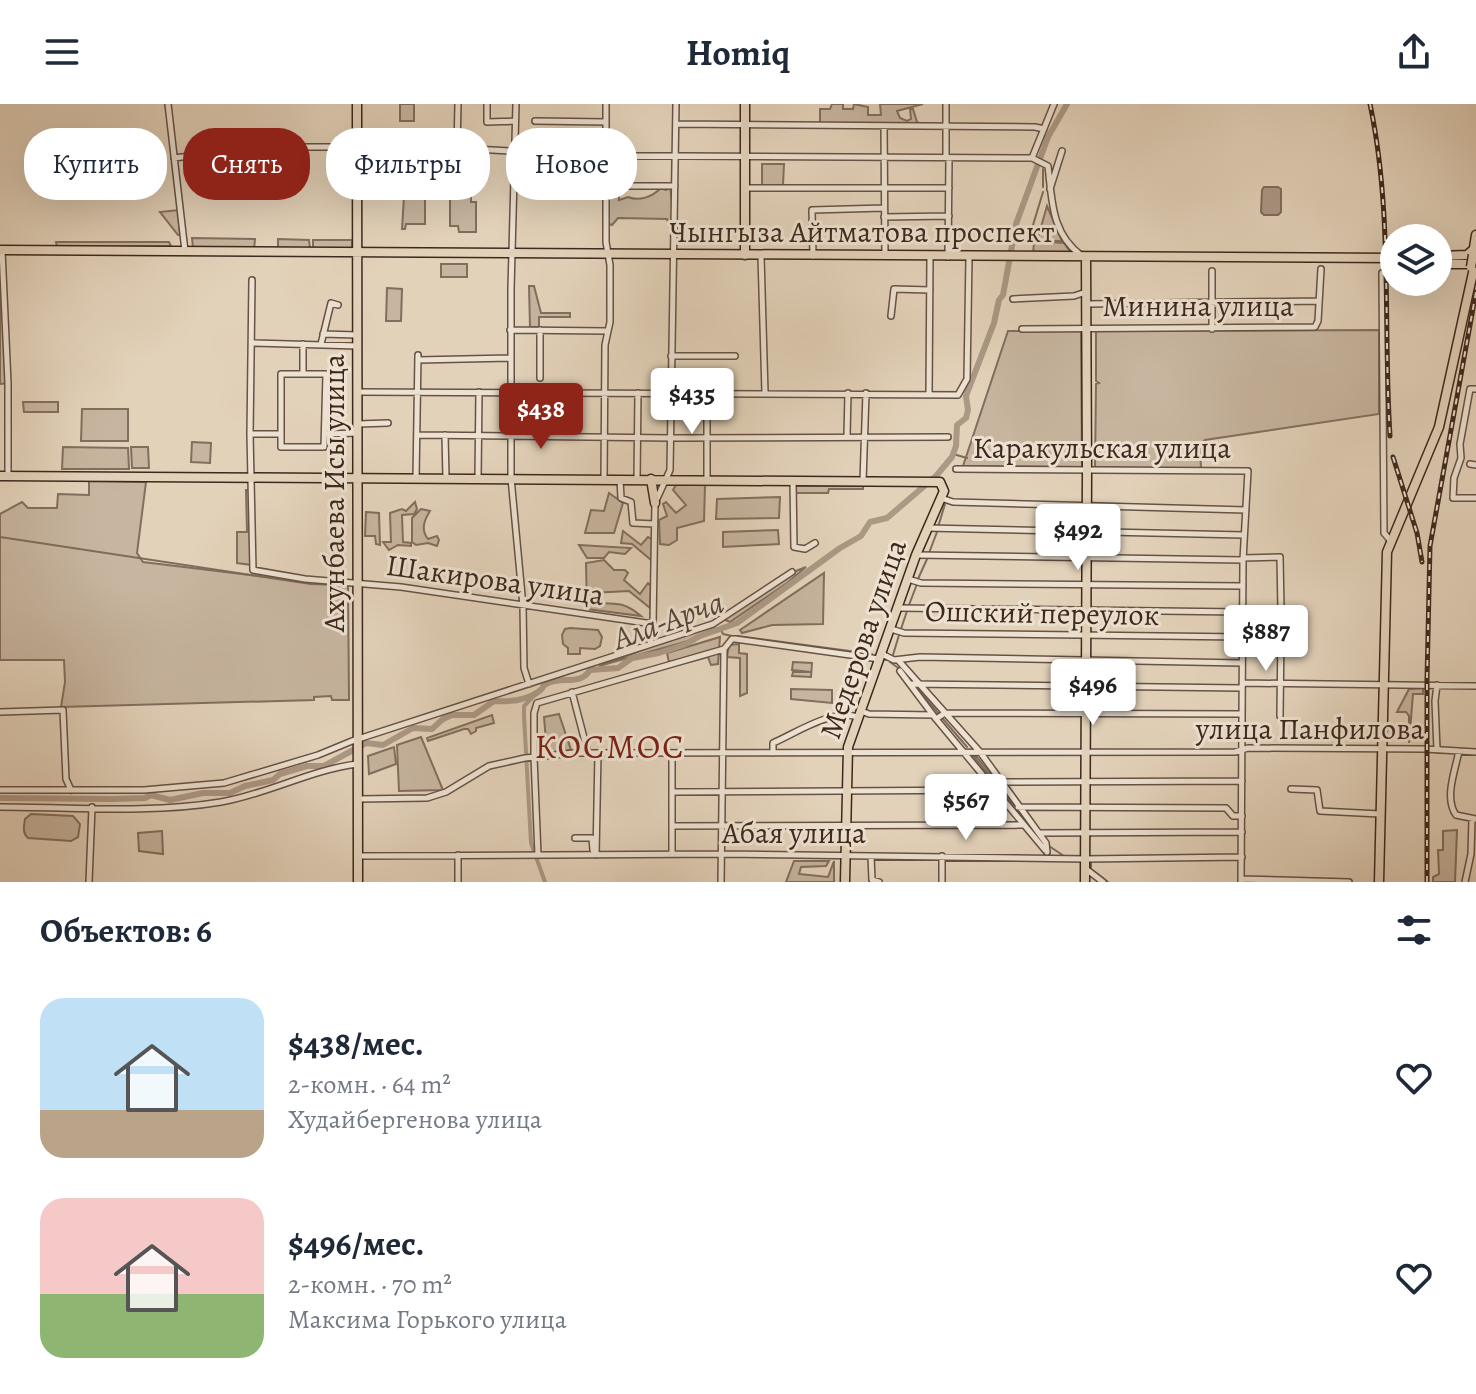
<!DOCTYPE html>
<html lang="ru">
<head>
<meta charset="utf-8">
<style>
  :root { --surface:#fff; --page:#f6f6f7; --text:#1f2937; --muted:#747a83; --accent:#8f2418 }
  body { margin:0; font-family:Alegreya,serif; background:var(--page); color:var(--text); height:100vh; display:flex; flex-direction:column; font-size:30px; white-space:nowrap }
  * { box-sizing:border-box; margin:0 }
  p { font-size:26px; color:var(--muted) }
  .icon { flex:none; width:44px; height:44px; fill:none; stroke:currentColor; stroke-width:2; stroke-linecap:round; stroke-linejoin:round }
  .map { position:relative; height:778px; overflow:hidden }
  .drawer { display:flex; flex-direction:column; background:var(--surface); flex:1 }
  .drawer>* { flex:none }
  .hud { position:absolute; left:24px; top:24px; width:800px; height:72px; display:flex; gap:16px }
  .controls { position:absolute; left:1380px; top:120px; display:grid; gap:16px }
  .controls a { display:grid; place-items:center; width:72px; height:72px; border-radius:50%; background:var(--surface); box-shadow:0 8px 32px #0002; font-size:40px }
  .price { position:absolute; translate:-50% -68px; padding:0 18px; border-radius:8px; background:#fff; color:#222; font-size:26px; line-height:52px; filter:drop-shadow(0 2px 4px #0008) }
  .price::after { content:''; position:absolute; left:50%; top:48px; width:24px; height:18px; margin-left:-12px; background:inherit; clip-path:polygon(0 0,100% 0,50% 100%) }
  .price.current { background:var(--accent); color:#fff }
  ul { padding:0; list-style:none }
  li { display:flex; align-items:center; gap:24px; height:200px; padding:0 40px }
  li span { display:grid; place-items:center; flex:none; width:224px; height:160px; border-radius:24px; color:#555 }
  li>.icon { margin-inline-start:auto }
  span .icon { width:96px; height:96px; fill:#fffc; stroke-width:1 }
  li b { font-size:34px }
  h2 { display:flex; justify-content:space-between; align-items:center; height:96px; padding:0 40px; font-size:34px }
  .pill { padding:0 28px; border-radius:32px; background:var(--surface); box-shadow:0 8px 32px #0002; font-size:28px; line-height:72px }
  .pill.current { background:var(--accent); color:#fff }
  header { display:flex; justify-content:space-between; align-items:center; height:104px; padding:0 40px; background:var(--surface); font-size:36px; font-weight:700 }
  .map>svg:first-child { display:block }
  .green { fill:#c7b59f; stroke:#826e5e; stroke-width:2 }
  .water { fill:#ab9885; stroke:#7f6b5b; stroke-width:2 }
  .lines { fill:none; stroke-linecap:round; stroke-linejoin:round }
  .stream { stroke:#7f6b5b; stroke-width:2 }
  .canal { stroke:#ab9885; stroke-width:4 }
  .river { stroke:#ab9885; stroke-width:6 }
  .minor-casing { stroke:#675244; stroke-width:8 }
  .major-casing { stroke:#3e281d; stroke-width:11 }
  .minor { stroke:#ede2d2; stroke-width:5 }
  .major { stroke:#e3d2ba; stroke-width:8 }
  .rail-casing { stroke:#3e281d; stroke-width:5 }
  .rail { stroke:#ede2d2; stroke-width:2; stroke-dasharray:6; stroke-linecap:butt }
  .major-bridge-casing { stroke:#3e281d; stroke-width:11; stroke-linecap:butt }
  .major-bridge { stroke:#e3d2ba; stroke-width:8 }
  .labels { text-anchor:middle; stroke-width:6; stroke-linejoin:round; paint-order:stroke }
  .street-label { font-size:30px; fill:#3e281d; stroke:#ede2d2 }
  .water-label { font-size:32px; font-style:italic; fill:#594437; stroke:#ede2d2 }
  .quarter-label { font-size:34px; letter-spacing:2px; fill:#7a1f14; stroke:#ede2d2 }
</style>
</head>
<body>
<header><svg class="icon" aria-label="menu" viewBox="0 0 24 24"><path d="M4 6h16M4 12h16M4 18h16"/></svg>Homiq<svg class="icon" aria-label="share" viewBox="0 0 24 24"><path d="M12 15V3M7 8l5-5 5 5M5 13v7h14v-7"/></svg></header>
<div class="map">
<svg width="1476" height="778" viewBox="0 0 1476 778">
  <rect width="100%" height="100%" fill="#e3d2ba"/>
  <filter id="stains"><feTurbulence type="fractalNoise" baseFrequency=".0025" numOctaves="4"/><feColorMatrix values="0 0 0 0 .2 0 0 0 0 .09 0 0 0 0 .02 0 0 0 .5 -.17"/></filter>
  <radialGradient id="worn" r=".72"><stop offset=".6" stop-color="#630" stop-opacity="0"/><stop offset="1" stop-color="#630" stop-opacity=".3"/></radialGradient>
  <path class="green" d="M400 0H414V17H400Z
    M832 0H843V5H853L854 0 868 3V11H881L880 0H923L897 7 900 14 907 17 911 15 910 5H913L917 18 921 20H820V5H830Z
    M55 35 65 53 82 72 74 78 67 69 41 66 29 44 30 40Z
    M762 60H784L783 81H762Z
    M466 74H471V98H476V128H459L458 122H450V80H466Z
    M405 76H412V83H425V120H406L405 125H402Z
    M670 82 674 115 669 122 667 115 618 114 612 121 609 120V90L615 89 619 84 624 88 619 90V96L628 93C640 98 653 92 661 84L666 86Z
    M1047 102 1062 137H1037L1064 139 1071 149 1033 150 1034 138 1037 137Z
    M178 106 180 131H178L160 108Z
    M192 134 255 135 254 145 193 144Z
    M278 135 309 136 310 144H278Z
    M313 136H352V144H313Z
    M56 138H169L171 142 57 143Z
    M0 156 8 279 0 280Z
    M441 160H467V173H441Z
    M529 182H534L541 209H570V213H539V223H530Z
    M387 184 402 185 401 217H386Z
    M1379 226V310L1205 336 1200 341 1201 365 1095 363 1096 280 1099 279 1096 277V227Z
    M1008 227H1081L1082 363 963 362Z
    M23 298H58V308H24Z
    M82 305H128V337H81Z
    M192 338 211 339 210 359 191 358Z
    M63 343 128 344 129 365H62Z
    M131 343H148L149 364H132Z
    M89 377 146 378 137 449 143 458 308 478 348 479 349 596H332L331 592 314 593V596L61 603 65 578 64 556H0V410L22 398 28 404H57L58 390 89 391Z
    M676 381H705L704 417 677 424V436L669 441 660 440 659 416 667 412 663 400 666 398 676 409 686 401 673 386Z
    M793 382H863V385H829L828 389H793Z
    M246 386H252V461L237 459V428H247Z
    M609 389 623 399 614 429H585L591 406 604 407Z
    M780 393 779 414 716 415 717 395Z
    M415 398 417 405 414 410 402 411 403 438 411 439V442L398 441 389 446 383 438H391L390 409 402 405 406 407Z
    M421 405 430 407C425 415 420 425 428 435L437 432 439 436 437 442 428 439 416 441 412 438V414Z
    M366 408 379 409 380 441 376 440 375 432H365Z
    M778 426 779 440 723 443V428Z
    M623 427 641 441 648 433 652 435 651 456 632 440 621 439Z
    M579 441 631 444 625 450 609 448 604 454H587Z
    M604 456 614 466H625L628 469 624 476 640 490 648 479 651 482 650 504 629 487 590 489 591 499C614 500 622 496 641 512L587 505 586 459Z
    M806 463 787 479 730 518 723 515 796 467Z
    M824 469 823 520 772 521 742 529 740 526Z
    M709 521 714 524 688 537 599 562Z
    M570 524 598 526 602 533 600 542 595 545 580 544V550H568V544L563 540 562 531 565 525Z
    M720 533 718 560 711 561 708 553 670 563 667 549Z
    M739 540V549L747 550V589L740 592V554L727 553 729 541Z
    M793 558 812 559 811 573 792 572 793 568H811L792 566Z
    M1423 584V590H1413L1409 639V612L1406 608H1397L1398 606 1409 585Z
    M791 585 832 586V599L791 595Z
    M559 610 571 646 547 649 544 613Z
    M492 611 494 619 476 624V627L471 630 468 625H464L428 637 427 634Z
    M421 633 443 686 399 687 397 641Z
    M394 643 396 660 369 670 368 652Z
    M969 652 977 653 1048 741 1044 744Z
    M31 710 73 712 80 720 78 733 71 737 28 734C22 729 24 722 25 715Z
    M1457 726 1455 778H1433V773L1439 770 1438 746H1443V727Z
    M162 727 163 750 139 747 138 729Z
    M794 757H829L826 762 801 763 799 770 828 773 834 757V778H786Z"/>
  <path class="water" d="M1264 83H1278L1281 85V108L1278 111H1264L1261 108 1262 86Z"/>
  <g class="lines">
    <path class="stream" d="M1043 65V83
      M1030 131 1043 88
      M953 350 967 354
      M938 423 945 400
      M0 433 311 480 343 481
      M929 449 937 428
      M918 475 927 455
      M909 501 917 480
      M901 525 907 507
      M721 526 723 530 732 532
      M737 532 872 550
      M893 551 899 531
      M885 556H888
      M890 558 901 566
      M916 583 939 610
      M943 615 967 643
      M975 654 1037 731
      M1049 742 1064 752
      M1091 757V765L1108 778"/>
    <path class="canal" d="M538 588 524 602V612L531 739 545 778"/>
    <path class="river" d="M0 694 112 695 145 694 151 691 170 696 203 689H230L245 682 273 676 280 670 307 662H324L366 639 383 641 413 624 432 625 443 615 452 611H474L494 597C509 598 525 597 538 588 548 581 538 584 548 579 564 572 580 582 590 566L618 564 632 554 659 549 686 540 700 532 737 519 840 444 861 432 870 418 887 414 936 372 952 353 956 342 957 321 966 314 968 306 966 292 994 219 999 196 1003 191 1016 120 1048 33 1067 0"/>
    <g class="minor-casing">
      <path id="minor" d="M168 0 185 147
        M487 0V18L515 17
        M516 0 511 185V374L523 502 524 564 529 580
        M946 0V51L949 55 948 153
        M535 17 606 18
        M676 20 1035 23 1044 25
        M884 22 885 152
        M457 44 458 0
        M174 54 262 43H339L421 42 510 47 525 51 1032 54 1048 62C1052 95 1051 130 1082 152
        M1032 54 1054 0
        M542 82H675
        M744 84H949
        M1050 85 1062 47
        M884 113 949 112
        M2 146 8 279V371
        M761 152 765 289
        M813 152 812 106 884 104
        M1382 169 1384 429 1390 436
        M252 176 250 330 253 466 305 475 401 483 653 520
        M1013 195 1074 192 1086 188
        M1087 200 1319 197
        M891 212 894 185 930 186
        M1022 225 1315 223 1318 217 1321 165
        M1212 225V167
        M510 226 607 227
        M540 226V274
        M323 230 357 231
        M252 239 358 242
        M321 240 331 199 338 201
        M671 252H735
        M418 256 510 254
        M1476 285H1470L1460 340 1461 354 1454 374 1453 394H1476
        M358 288 958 291 967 275 969 153
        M707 289V376
        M929 290 930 153
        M358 320 388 319
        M250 330H281V343H324L326 270H303
        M281 330V270H303V240
        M326 330 357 329
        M417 331 670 334 948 333
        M445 331 446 374
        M847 332 848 289
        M1470 360 1476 361
        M956 365 1248 367 1243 456 1241 778
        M416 374 418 251
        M478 374 479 288
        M604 375 605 241 610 218V161L606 138V0
        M620 375 621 394 631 398 633 419 655 420
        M637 375 638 289
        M793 377 794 443 805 445 815 439
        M863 377 866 289
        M944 395 953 398 1246 406
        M927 424 1244 431
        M917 451 1243 456
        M1243 454 1280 453 1281 506
        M908 475 921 479 1243 482
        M898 504 1242 508
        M891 525 904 529 1243 533
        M650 540 653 520 655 399 670 366 676 0
        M724 545 732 535H735L879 555
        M882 550 894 556 920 553 1242 559
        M898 556 980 648 1046 739 1047 748
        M900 567 936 615 1045 746
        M1242 579 1476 582
        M911 580 1242 584
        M572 588 588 649
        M861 607 869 610 933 611
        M0 608 63 606 66 675 71 686
        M1280 612 1281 526
        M936 615 945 609 1242 610
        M1437 646 1435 597 1437 581
        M1459 647C1455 667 1444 694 1456 711L1476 715
        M773 649V639C798 628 831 605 858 613
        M672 651V750
        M1003 678 1242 677
        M1291 685 1317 686 1320 707 1380 710
        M0 686H144L224 679 318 651 352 637 713 520 792 468
        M673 688 995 686
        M358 695 427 694 446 688 489 662 525 654 574 649 1235 648 1248 644 1425 645 1476 648
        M0 703C73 703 149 710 221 698 268 690 310 666 357 660
        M1018 703 1226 704 1233 712H1242
        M672 722 1023 721
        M1039 729 1242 728
        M575 734H592L593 746
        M458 751V778
        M538 751 534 653V609L537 599 724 545
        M596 751 598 650
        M358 752 722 750 1085 755 1242 753
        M871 752 872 776 879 778
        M1086 765 1103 778
        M1241 775 1349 778
        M89 778 92 703
        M721 778 724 545
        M942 778V752
        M1465 778 1471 750 1472 715"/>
    </g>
    <g class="major-casing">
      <path id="major" d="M357 0 358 778
        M0 146 1394 154
        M1473 150 1476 131
        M745 151V0
        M1438 152 1467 151 1474 145
        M1438 160H1476
        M0 372 940 378 944 387 916 451 848 643 845 778
        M651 375 655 399
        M1085 778 1087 368 1086 154
        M1379 778 1387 448 1439 323 1474 164"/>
    </g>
    <use href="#minor" class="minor"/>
    <use href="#major" class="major"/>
    <g class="rail-casing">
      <path id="rail" d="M1370 0C1393 109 1383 222 1390 332
        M1393 353 1417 429 1422 458
        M1427 778V575L1430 442 1476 188"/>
    </g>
    <use href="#rail" class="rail"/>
    <g class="major-bridge-casing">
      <path id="major-bridge" d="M1471 163 1473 151"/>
    </g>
    <use href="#major-bridge" class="major-bridge"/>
  </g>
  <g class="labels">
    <g class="street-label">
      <text x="862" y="138">Чынгыза Айтматова проспект</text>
      <text x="1198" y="212">Минина улица</text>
      <text x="1102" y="354">Каракульская улица</text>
      <text transform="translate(334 389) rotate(-90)" y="10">Ахунбаева Исы улица</text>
      <text transform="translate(495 476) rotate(8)" y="10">Шакирова улица</text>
      <text transform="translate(1042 509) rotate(1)" y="10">Ошский переулок</text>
      <text transform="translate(863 535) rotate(-71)" y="10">Медерова улица</text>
      <text x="1310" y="635">улица Панфилова</text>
      <text x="794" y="739">Абая улица</text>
    </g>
    <g class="water-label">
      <text transform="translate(668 516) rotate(-20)" y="11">Ала-Арча</text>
    </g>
    <g class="quarter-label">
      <text x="610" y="654">КОСМОС</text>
    </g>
  </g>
  <rect width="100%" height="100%" filter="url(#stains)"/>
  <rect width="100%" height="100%" fill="url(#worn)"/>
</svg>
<div class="controls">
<a><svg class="icon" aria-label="layers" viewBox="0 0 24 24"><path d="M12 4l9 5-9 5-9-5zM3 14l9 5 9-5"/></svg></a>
</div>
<b class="price" style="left:692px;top:332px">$435</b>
<b class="price current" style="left:541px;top:347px">$438</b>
<b class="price" style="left:1078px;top:468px">$492</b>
<b class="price" style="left:1266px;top:569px">$887</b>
<b class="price" style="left:1093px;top:623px">$496</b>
<b class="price" style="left:966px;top:738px">$567</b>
<div class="hud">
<a class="pill">Купить</a>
<a class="pill current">Снять</a>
<a class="pill">Фильтры</a>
<a class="pill">Новое</a>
</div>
</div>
<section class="drawer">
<h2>Объектов: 6<svg class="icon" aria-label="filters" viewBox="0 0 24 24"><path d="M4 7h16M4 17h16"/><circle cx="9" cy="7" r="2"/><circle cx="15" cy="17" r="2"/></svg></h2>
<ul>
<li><span style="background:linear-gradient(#bfe0f5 70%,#b9a48a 0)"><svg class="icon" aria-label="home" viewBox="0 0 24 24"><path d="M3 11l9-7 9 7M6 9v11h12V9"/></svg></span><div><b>$438/мес.</b><p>2-комн. · 64 m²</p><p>Худайбергенова улица</p></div><svg class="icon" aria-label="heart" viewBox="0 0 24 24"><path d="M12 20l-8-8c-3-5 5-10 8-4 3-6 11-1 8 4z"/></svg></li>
<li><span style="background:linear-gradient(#f6c9c9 60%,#8fb573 0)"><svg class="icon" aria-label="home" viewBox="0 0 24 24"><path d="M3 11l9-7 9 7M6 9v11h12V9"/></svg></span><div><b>$496/мес.</b><p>2-комн. · 70 m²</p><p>Максима Горького улица</p></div><svg class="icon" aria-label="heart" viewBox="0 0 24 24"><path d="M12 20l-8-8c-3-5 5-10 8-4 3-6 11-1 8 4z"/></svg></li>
</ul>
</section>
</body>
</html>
